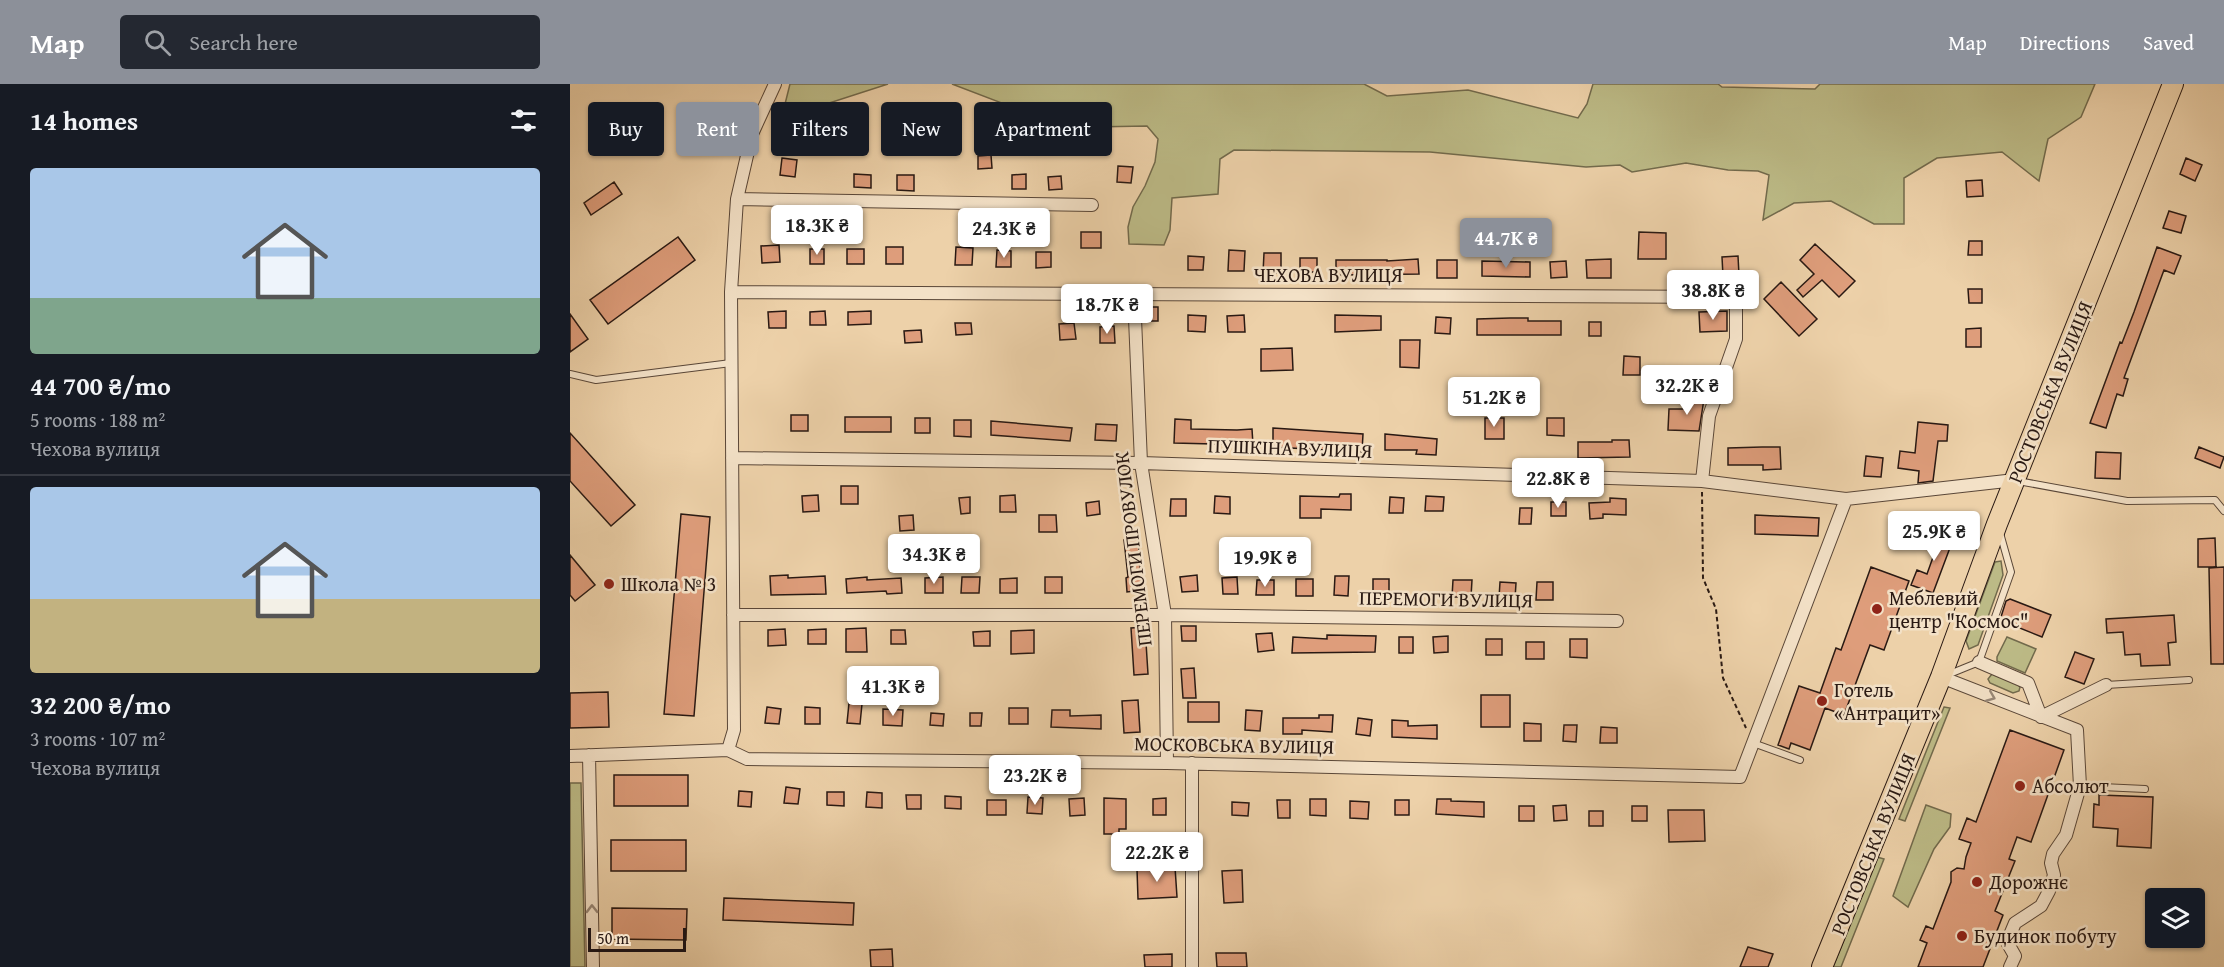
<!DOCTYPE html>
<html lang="en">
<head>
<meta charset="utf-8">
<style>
  :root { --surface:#171b24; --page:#242831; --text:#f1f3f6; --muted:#9ea1a6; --line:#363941; --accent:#8c9099 }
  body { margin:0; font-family:"Gentium Book Plus",serif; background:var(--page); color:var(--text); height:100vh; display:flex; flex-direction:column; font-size:22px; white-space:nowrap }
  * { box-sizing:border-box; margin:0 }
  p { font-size:20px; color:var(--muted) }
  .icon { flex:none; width:33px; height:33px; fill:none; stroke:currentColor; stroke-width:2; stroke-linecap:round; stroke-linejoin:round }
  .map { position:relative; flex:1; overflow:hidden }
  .panel { display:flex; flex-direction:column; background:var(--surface); width:570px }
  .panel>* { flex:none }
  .hud { position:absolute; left:18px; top:18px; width:570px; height:54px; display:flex; gap:12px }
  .tools { position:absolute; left:1575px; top:804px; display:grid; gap:12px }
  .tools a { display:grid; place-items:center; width:60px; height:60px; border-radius:6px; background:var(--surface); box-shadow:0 2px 4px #0004; font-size:30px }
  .scale { position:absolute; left:18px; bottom:15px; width:98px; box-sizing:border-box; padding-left:6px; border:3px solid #291913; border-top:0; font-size:16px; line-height:21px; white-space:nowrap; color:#291913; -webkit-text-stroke:4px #f3e1c7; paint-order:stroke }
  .price { position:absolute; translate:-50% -51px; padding:0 14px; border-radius:6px; background:#fff; color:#222; font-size:20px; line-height:39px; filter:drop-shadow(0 2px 3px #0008) }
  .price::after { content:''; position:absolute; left:50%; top:36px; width:18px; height:14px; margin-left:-9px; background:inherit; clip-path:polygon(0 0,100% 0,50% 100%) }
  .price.active { background:var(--accent); color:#fff }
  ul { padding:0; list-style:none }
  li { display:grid; align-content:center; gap:12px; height:318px; padding:0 30px }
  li+li { border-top:2px solid var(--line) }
  li span { display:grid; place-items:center; height:186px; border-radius:6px; color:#555 }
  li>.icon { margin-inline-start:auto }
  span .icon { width:108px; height:108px; fill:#fffc; stroke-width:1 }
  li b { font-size:26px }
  h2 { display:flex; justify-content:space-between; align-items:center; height:72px; padding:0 30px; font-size:26px }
  .tag { padding:0 21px; border-radius:6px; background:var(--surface); box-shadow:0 2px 4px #0004; font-size:21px; line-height:54px }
  .tag.active { background:var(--accent); color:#fff }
  header { display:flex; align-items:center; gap:36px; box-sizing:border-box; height:84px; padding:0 30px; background:var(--accent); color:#fff }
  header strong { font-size:28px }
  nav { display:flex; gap:33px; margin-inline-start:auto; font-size:21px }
  .search { width:420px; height:54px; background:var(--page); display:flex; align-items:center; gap:15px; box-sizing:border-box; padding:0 21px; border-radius:6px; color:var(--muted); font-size:22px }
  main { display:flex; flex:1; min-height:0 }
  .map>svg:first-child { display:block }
  .green { fill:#bcba86; stroke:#726a4c; stroke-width:1.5 }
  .building { fill:#de9d7b; stroke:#291913; stroke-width:1.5 }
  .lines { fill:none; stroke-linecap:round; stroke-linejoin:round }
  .service-casing { stroke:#5a4738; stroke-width:8 }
  .minor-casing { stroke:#5a4738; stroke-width:14 }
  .trunk-casing { stroke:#291913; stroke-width:22 }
  .path { stroke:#291913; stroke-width:2; stroke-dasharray:4.5 3; stroke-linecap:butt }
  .service { stroke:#f3e1c7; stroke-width:6 }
  .minor { stroke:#f3e1c7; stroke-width:12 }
  .trunk { stroke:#edd1a9; stroke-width:20 }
  .oneway { stroke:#988776 }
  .poi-dot { fill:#8f2418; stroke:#f3e1c7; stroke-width:2 }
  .labels { text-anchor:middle; stroke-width:5; stroke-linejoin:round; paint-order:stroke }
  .street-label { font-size:20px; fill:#291913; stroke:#f3e1c7 }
  .poi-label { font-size:20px; fill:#291913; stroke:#f3e1c7; text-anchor:start }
</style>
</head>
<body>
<header>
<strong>Map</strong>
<div class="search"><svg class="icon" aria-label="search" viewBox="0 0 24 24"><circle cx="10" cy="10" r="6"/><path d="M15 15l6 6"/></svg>Search here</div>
<nav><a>Map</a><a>Directions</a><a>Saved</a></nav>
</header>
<main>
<section class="panel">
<h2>14 homes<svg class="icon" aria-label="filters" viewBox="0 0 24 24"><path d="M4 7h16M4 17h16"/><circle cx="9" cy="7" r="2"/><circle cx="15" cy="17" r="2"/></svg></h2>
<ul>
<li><span style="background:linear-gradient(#a9c7e8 70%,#7fa58c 0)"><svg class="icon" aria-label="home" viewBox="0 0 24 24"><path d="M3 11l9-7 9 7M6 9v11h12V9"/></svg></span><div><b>44 700 ₴/mo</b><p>5 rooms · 188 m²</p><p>Чехова вулиця</p></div></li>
<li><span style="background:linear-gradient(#a9c7e8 60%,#c2b280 0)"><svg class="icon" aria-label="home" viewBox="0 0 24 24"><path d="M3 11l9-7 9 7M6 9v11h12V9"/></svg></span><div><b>32 200 ₴/mo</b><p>3 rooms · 107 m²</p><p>Чехова вулиця</p></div></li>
</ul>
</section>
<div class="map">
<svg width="1654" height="883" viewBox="0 0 1654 883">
  <rect width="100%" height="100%" fill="#edd1a9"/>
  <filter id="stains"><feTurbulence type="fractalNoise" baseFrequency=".00333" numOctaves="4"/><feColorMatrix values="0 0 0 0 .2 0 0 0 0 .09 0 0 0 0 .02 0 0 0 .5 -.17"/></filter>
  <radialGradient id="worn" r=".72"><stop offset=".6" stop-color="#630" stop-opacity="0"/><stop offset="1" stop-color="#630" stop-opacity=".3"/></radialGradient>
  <path class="green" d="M220 0H318L250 22 215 20Z
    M382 0H794L817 12 898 6 1008 34 1017 20 1023 0H1148L1152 3 1245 5 1250 0H1525L1511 33 1478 55 1469 97 1432 68 1367 74 1334 94V140H1304L1261 117 1224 119 1193 136 1199 91 1188 87 1158 86 1116 79 1062 88 1050 81 1016 83 860 68 664 66 650 75 648 110 602 114 600 146 594 161 559 160 558 143 563 123 575 102 585 78 588 55 577 42 521 43 491 32 458 29Z
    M1431 477 1433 491 1408 561 1399 565 1396 557 1425 478Z
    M1437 553 1466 565 1455 589 1427 577V573Z
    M1422 590 1447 600 1450 603 1449 607 1443 609 1420 599 1418 595Z
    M1374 623 1380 624 1335 737 1329 735Z
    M0 699H11L15 883H0Z
    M1356 721 1381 730 1380 743 1364 765 1338 823 1323 812Z
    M1307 773 1314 775 1271 883H1263Z"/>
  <path class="building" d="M421 71 422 84 408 85V72Z
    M212 74 227 76 225 93 210 91Z
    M1616 74 1632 81 1625 97 1610 90Z
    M548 82 563 83 561 99 547 98Z
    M284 90 301 91V104L284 103Z
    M456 90V105H442V91Z
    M327 91H344V107L327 106Z
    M491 92 492 105 479 106 478 93Z
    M1412 96 1413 112 1397 113 1396 97Z
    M44 98 52 110 21 131 14 119Z
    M1599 127 1616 132 1611 149 1593 144Z
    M511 148H531V164H511Z
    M1069 148 1096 149V175H1068Z
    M108 153 125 176 38 240 20 216Z
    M1399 157H1412V171H1398Z
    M1245 160 1285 197 1269 213 1252 196 1233 213 1227 206 1244 190 1230 176Z
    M209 161 210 178 192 179 191 162Z
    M316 163H333V180H316Z
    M386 163 403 164 402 181H385Z
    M1587 163 1611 172 1604 190 1594 186 1554 294 1558 295 1553 312 1547 310 1536 344 1520 339 1550 258 1552 259 1564 228Z
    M240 165H254V180H240Z
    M277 165H294V180H277Z
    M427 166 441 167V183H426Z
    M659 166 675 167 674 187H658Z
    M466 168H481V183L466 184Z
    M694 169H711V189H693Z
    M618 172 634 173 633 186H618Z
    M1168 172 1169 191 1153 192 1152 173Z
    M730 174H747V188H730Z
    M848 175 849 190 766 191V176H817V177Z
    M1041 175V194H1017L1016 176Z
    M867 176H887V194H867Z
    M912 177 960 178V193L912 192Z
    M996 177 997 193 981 194 980 178Z
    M1211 198 1247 235 1229 252 1194 215Z
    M1398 205H1412V219H1399Z
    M575 223H588V237H575Z
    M216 227V244H199L198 228Z
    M255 227 256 241H240V228Z
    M301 227V240L278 241V228Z
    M1157 227V247L1130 248 1129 228Z
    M0 230 18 255 0 268Z
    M618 231 636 232 635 248 618 247Z
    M674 231 675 248H658L657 232Z
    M765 231 811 232V246L765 248Z
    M866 233 881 234 880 250 865 249Z
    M940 234H958V237H991V251H907V235Z
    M1019 238H1031V252H1019Z
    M385 239H401L402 250 386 251Z
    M504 239 506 255 490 256 489 240Z
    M544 242 545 259H530V243Z
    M1411 244V263H1396V245Z
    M351 246 352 258 335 259 334 247Z
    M830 256H850L849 284 830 283Z
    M722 264 723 286 691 287V265Z
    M1054 272 1070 273V291H1053Z
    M1116 314 1134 315 1129 347 1098 346 1099 325H1115Z
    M221 331H238V347H221Z
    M275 333H321V348H275Z
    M345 334H360V349H345Z
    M915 334H934V355H915Z
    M977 334H994V352L977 351Z
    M605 335 621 336V345L667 346 682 345 683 361 604 359Z
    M384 336H401V353L384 352Z
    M421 337 502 344 500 357 421 351Z
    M1348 338 1378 341 1377 357H1368L1363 397 1348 399 1349 387 1328 384 1330 367 1345 369Z
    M526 340 547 341 546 357 525 356Z
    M703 344 793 350 792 368 703 363Z
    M0 349 65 421 41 442 0 397Z
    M815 350 867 355 866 371 846 370 847 366H815Z
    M1042 356H1059L1060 373 1008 374V358H1042Z
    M1192 363H1210L1211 385 1193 386V381H1158V364Z
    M1629 363 1654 373 1650 384 1625 374Z
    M1526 368 1551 369 1550 395 1525 394Z
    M1296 372 1313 374 1311 393 1294 392Z
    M271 402H288V420H271Z
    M770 410H781V426L751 425V434H730V412L769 413Z
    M248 411 249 427 233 428 232 412Z
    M445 411 446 428H430V412Z
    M645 412 660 413V430L644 429Z
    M856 412 874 413 873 427H855Z
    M400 413V429L391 430 389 414Z
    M820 413 834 414 833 429H819Z
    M1040 414 1056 415V431L1033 430V434L1020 435 1019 419 1040 418Z
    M601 415H616V432H600Z
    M529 417 530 430 517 432 516 419Z
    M981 418H996V432H981Z
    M950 424H962L961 440H949Z
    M111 430 140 433 124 632 94 630Z
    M343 431 344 446 330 447 329 432Z
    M469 431H486L487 448H469Z
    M1185 431 1249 434 1248 452 1185 450Z
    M1362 445 1384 453 1363 509 1341 501 1347 486 1357 490 1367 462 1357 458Z
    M1645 454 1646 483H1628V455Z
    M568 455 572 506 557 508 556 494 558 493 554 456Z
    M0 471 25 501 5 517 0 511Z
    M1301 483 1339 497 1314 566 1300 561 1274 631 1255 624 1240 666 1221 659 1219 665 1208 661 1229 602 1250 609 1266 564 1271 566Z
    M1654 483V580H1641L1639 484Z
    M218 491V494L255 492 256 510 201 511 200 492Z
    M627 491 628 507 612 508 610 493Z
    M765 492H779L778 512 764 511Z
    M297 493V496L331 494 332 509 317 510 316 507 277 509 276 495Z
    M373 493V509H355V494Z
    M392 493H410L409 509H391Z
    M475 493H492V509H475Z
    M667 493 668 510H653L652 494Z
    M447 494V509H430V495Z
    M726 495H743V512H726Z
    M803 495H819V511H803Z
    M687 496H704V511H686Z
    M883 496H902L901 513H882Z
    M930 498 946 499 945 515 929 514Z
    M967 498H983V516H966Z
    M1440 515 1481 531 1472 553 1430 536 1436 517Z
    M1604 531 1606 558 1598 559 1600 581 1571 582 1570 570 1555 571 1553 548 1537 549 1536 535Z
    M611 542H626V557H612Z
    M575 543 578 590 564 591 561 544Z
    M296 544 297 568H276V545Z
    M215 545 216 561 198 562V546Z
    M256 545V560H238V546Z
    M321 546H335L336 560H321Z
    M464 546V569L441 570V547Z
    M420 547V562H404L403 548Z
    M702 549 704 566 688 568 686 550Z
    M757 551 806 552 805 568 722 569 723 553 757 555Z
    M878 552V568L864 569 863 553Z
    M829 553H843V569H829Z
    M916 555H932V571H916Z
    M1000 555H1017V574L1000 573Z
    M956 558H974V575H956Z
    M1505 568 1524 575 1514 600 1495 593Z
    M624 584 626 614H613L611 585Z
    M38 608 39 643 0 644V609Z
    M911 611H940V643H911Z
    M568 616 570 648 554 649 552 617Z
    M618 618H649V638H618Z
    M279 619 292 620 290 640 277 639Z
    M197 623 211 625 209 640 195 639Z
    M235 623 250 624V640H235Z
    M439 624H458V640H439Z
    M313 625 333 626 332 642 313 641Z
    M482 626H500V632L531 631V645L481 643Z
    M676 626 692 627 690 647 675 646Z
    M361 629 374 630 373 642 360 641Z
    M400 629H412L411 642H400Z
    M749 631H763L762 648 732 646V650H713V634H749Z
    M788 634 802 636 800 652 786 650Z
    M822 636 838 637V642L867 641V655L822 653Z
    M954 639 971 640V657H954Z
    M994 641H1007L1006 658 993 657Z
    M1031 643 1047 644V659H1030Z
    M1440 646 1494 666 1461 758 1447 753 1439 775 1445 777 1425 827 1433 831 1413 883H1348L1357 859 1350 856 1356 842 1363 845 1381 798V788L1387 784 1394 785 1396 773 1401 759 1389 755 1397 734 1406 738Z
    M44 691H118V722H44Z
    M216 703 230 705 228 720 214 719Z
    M169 707 182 708 181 723 168 722Z
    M257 708H274V722L257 721Z
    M297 708 312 709V724L296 723Z
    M336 711H351V725H337Z
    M1529 711 1583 713 1581 764 1547 762 1548 745 1523 743 1524 720 1529 721Z
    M375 712 391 713V725L375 724Z
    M458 713 473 714 472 730 457 729Z
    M514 714 515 731 500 732 499 715Z
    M534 714 556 715V745H549V750H534Z
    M596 714V731H583V715Z
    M740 715H756V732L740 731Z
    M867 715H881V717L914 718V733L866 730Z
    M417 716H436V731H417Z
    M707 716H720V734H708Z
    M825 716H839V731H825Z
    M780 717 799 718 798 735 780 734Z
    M662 718 679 719 678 732 662 731Z
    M996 721 997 736 984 737 983 722Z
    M949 722H964V737H949Z
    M1062 722H1077V737H1062Z
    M1098 726H1134L1135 757 1099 758Z
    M1019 727H1033V742H1019Z
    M41 756H116V787H41Z
    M605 783 607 813 568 815 567 785Z
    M672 786 673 818 654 819 652 787Z
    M154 814 284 819 283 841 153 836Z
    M42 824 117 825 116 856 42 855Z
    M1178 863 1203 870 1198 883H1170Z
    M322 865 323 883H301L300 866Z
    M646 869H676L677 883H647Z
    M602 870V883H575L574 871Z"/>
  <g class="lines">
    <g class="service-casing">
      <path id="service" d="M0 290 26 296 161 279
        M1448 397 1557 417 1645 416 1654 427
        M1377 591 1409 578 1441 488 1430 449
        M1536 601 1619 596
        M1183 659 1230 676
        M1510 702 1575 705"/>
    </g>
    <g class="minor-casing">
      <path id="minor" d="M167 115 522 121
        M161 208 1166 213V255L1139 332 1132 397
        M564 210 571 379 595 531 597 679
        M162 374 571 379 1132 397 1276 415
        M163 531H595L1047 537
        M1409 578 1458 599 1471 633
        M1371 593 1507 646 1510 702 1496 751 1483 770 1481 779 1484 791 1479 807 1471 822 1445 839 1437 858 1445 872 1440 883
        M1471 633 1536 601
        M158 666 177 675 597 679 1170 693 1276 415 1445 396
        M19 671 23 883
        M0 672 158 666 164 646 161 208 167 115 182 50 205 0
        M622 883V679"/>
    </g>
    <g class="trunk-casing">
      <path id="trunk" d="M1252 883 1371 593 1427 440 1603 0"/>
    </g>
    <path class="path" d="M1132 408 1133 494 1146 525 1153 594 1176 644"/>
    <use href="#service" class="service"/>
    <use href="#minor" class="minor"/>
    <use href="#trunk" class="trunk"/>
  </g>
  <defs><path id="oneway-chevron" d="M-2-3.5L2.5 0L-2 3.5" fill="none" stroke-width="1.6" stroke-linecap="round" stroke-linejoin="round" transform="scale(1.5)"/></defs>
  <g class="oneway">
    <use href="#oneway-chevron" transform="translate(1421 613) rotate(22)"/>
    <use href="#oneway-chevron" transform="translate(22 825) rotate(-91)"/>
  </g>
  <g class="poi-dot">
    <circle cx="39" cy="500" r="6"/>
    <circle cx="1307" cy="525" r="6"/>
    <circle cx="1252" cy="617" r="6"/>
    <circle cx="1450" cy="702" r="6"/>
    <circle cx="1407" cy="798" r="6"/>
    <circle cx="1392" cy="852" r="6"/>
  </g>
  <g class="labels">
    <g class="street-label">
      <text x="758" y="198">ЧЕХОВА ВУЛИЦЯ</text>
      <text transform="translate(1480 308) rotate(-68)" y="7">РОСТОВСЬКА ВУЛИЦЯ</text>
      <text transform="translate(720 364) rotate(2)" y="7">ПУШКІНА ВУЛИЦЯ</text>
      <text transform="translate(563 465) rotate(-97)" y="7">ПЕРЕМОГИ ПРОВУЛОК</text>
      <text transform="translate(876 515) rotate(1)" y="7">ПЕРЕМОГИ ВУЛИЦЯ</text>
      <text transform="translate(664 661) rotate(1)" y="7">МОСКОВСЬКА ВУЛИЦЯ</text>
      <text transform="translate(1303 760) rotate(-68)" y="7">РОСТОВСЬКА ВУЛИЦЯ</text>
    </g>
    <g class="poi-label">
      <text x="51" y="507">Школа № 3</text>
      <text x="1319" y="521">Меблевий<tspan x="1319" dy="23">центр "Космос"</tspan></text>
      <text x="1264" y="613">Готель<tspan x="1264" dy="23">«Антрацит»</tspan></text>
      <text x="1462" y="709">Абсолют</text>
      <text x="1419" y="805">Дорожнє</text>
      <text x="1404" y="859">Будинок побуту</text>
    </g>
  </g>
  <rect width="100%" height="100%" filter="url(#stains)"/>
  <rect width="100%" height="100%" fill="url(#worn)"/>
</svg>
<div class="tools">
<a><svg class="icon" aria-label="layers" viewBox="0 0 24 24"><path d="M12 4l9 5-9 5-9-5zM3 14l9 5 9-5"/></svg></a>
</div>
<div class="scale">50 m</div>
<b class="price" style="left:247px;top:172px">18.3K ₴</b>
<b class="price" style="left:434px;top:175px">24.3K ₴</b>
<b class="price active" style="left:936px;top:185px">44.7K ₴</b>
<b class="price" style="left:1143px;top:237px">38.8K ₴</b>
<b class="price" style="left:537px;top:251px">18.7K ₴</b>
<b class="price" style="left:1117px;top:332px">32.2K ₴</b>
<b class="price" style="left:924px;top:344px">51.2K ₴</b>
<b class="price" style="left:988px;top:425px">22.8K ₴</b>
<b class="price" style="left:1364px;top:478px">25.9K ₴</b>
<b class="price" style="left:364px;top:501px">34.3K ₴</b>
<b class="price" style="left:695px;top:504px">19.9K ₴</b>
<b class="price" style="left:323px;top:633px">41.3K ₴</b>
<b class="price" style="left:465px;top:722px">23.2K ₴</b>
<b class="price" style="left:587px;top:799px">22.2K ₴</b>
<div class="hud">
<a class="tag">Buy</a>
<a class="tag active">Rent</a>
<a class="tag">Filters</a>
<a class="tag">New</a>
<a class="tag">Apartment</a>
</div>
</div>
</main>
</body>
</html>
